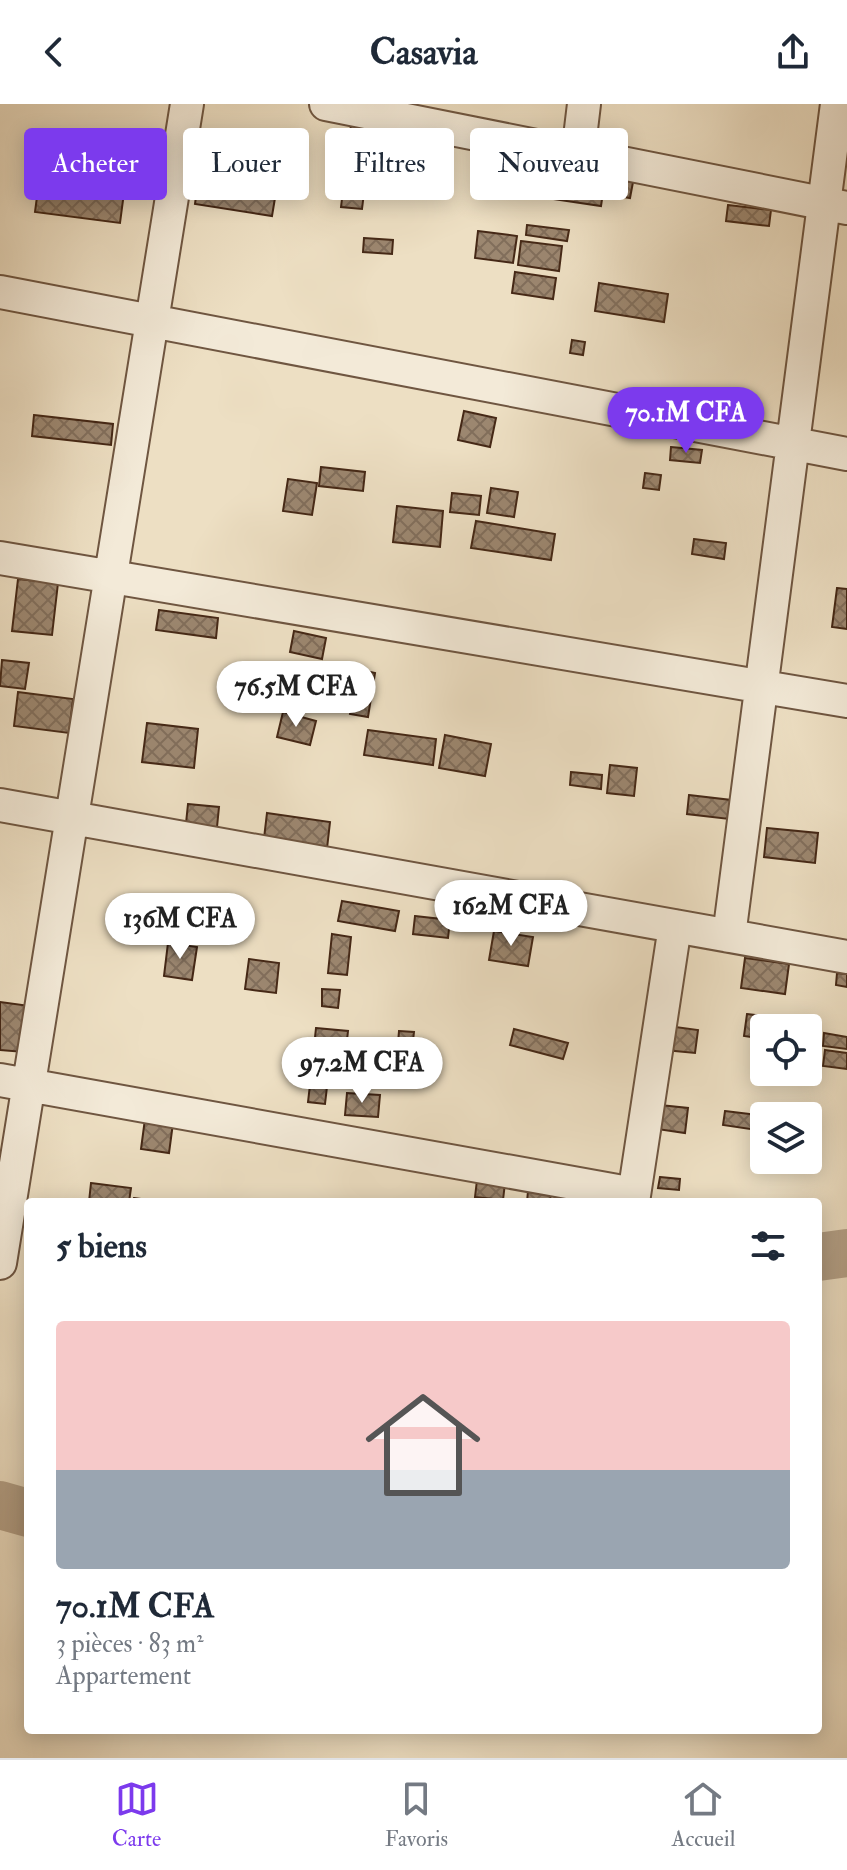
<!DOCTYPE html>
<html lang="fr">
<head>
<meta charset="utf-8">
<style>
  :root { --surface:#fff; --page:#f2f2f3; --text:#1f2937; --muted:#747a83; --line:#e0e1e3; --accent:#7c3aed }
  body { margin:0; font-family:"IM FELL Double Pica",serif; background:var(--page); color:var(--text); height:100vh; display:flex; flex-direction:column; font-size:30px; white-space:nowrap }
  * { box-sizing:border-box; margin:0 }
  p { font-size:26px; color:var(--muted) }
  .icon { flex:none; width:44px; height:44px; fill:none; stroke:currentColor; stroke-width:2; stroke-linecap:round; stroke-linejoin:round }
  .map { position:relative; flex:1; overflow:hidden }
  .panel { position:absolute; left:24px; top:1094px; width:798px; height:536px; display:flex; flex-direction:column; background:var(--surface); border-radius:8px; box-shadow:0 4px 20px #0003 }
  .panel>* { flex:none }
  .banner { position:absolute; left:24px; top:24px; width:800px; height:72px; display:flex; gap:16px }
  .tools { position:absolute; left:750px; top:910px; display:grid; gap:16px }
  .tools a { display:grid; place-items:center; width:72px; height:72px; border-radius:8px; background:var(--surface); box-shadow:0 4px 20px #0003; font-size:40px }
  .price { position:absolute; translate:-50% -68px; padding:0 18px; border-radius:28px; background:#fff; color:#222; font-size:26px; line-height:52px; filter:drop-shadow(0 2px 4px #0008) }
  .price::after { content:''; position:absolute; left:50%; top:48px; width:24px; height:18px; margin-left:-12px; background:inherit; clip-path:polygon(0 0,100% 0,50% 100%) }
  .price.current { background:var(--accent); color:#fff }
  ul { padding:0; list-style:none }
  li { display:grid; align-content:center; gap:16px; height:424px; padding:0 32px }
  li+li { border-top:2px solid var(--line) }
  li span { display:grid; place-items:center; height:248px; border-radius:8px; color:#555 }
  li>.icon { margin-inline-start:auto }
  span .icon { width:144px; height:144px; fill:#fffc; stroke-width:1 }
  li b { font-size:34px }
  h2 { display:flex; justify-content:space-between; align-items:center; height:96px; padding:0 32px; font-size:34px }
  .pill { padding:0 28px; border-radius:8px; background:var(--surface); box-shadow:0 4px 20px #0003; font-size:28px; line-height:72px }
  .pill.current { background:var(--accent); color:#fff }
  header { display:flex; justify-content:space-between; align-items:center; height:104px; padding:0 32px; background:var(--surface); font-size:36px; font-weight:700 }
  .tabs { display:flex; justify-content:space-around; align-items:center; height:112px; border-top:2px solid var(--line); background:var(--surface); font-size:22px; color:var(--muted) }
  .tabs a { display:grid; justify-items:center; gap:4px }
  .tabs .current { color:var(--accent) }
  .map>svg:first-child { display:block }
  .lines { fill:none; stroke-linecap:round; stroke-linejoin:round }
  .river { stroke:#b4a188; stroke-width:48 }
  .building { fill:url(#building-cross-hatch); stroke:#452816; stroke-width:2 }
  .minor-casing { stroke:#6f5641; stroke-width:36 }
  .minor { stroke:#f3ead8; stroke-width:32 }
</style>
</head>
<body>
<header><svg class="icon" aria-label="back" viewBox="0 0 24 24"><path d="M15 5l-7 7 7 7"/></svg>Casavia<svg class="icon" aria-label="share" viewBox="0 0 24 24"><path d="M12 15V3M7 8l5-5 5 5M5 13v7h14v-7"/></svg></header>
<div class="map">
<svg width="847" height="1654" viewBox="0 0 847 1654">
  <defs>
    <pattern id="building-cross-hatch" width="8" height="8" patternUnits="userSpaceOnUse" patternTransform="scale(2)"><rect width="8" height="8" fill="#9c8770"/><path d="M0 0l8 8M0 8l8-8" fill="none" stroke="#816e5b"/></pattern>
  </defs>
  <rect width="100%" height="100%" fill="#eddfc3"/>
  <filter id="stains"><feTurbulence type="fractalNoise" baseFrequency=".0025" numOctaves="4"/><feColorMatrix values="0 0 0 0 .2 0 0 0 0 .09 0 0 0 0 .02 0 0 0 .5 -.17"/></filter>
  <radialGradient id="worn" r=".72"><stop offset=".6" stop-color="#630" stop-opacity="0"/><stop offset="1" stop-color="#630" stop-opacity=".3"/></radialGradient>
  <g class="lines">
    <path class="river" d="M818 1153 847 1149
      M0 1401 28 1409"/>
  </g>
  <path class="building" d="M351 21 372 24 362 105 341 103Z
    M550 66 605 75 601 102 546 94Z
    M40 70 125 81 120 119 35 108Z
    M199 70 277 82 272 112 195 100Z
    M608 74 633 78 630 94 605 90Z
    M728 101 771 106 769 122 726 117Z
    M527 121 569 126 567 137 526 131Z
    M478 127 517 132 513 159 475 154Z
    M364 134 393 136 392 150 363 148Z
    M521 137 562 142 559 167 518 161Z
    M515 168 556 174 553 195 512 189Z
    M599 179 668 190 664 218 595 207Z
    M572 236 585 238 583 251 570 249Z
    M464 307 496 314 490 343 458 336Z
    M34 311 113 320 111 341 32 332Z
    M671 343 702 346 700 359 670 356Z
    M321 363 365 368 363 387 319 382Z
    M645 369 661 371 659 386 643 384Z
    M288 375 317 379 312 411 283 407Z
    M491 384 518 388 514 413 487 409Z
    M452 389 481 392 479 411 450 408Z
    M397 402 443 407 440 443 393 438Z
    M476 417 555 430 551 456 471 444Z
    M694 435 726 439 724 455 692 450Z
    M18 475 58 479 52 531 12 527Z
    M837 484 847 485V525L832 523Z
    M159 506 218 514 216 534 156 526Z
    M294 527 326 534 322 555 290 548Z
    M2 556 29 559 25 585 0 582Z
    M357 565 375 569 368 613 350 610Z
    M18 588 73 595 69 629 14 622Z
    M283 608 316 617 310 641 277 633Z
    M147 619 198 625 194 664 142 658Z
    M368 626 436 635 433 661 364 651Z
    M445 631 491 640 485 672 439 664Z
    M610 661 637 664 634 692 607 689Z
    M571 668 602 671 601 685 570 681Z
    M689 691 731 696 729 715 687 710Z
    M188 700 219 703 216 733 185 729Z
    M267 709 330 718 326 753 263 743Z
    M767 724 818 729 815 759 764 753Z
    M342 797 399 807 395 827 338 817Z
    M415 812 450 816 448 834 413 830Z
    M494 827 533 833 528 862 489 856Z
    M332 830 351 833 347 871 328 869Z
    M168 839 197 843 192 876 164 872Z
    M745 854 789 860 785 890 741 884Z
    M249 855 279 859 276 889 245 885Z
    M837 869 847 870V883L836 881Z
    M322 885 340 886 338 904 322 902Z
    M0 898 30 902 24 948 0 946Z
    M747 910 779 914 778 924H764V935L744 932Z
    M668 922 698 926 695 949 665 946Z
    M316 924 348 927 345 955 313 952Z
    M514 925 568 939 563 955 510 941Z
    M399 927 414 928 411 954 397 952Z
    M824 929 847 933V945L823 942Z
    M825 946 847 949V965L823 962Z
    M313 955 330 957 325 1000 308 998Z
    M347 989 380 991 378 1013 345 1011Z
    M660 1001 688 1004 685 1029 657 1025Z
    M725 1007 766 1012 764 1027 723 1021Z
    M145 1015 173 1019 169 1049 141 1045Z
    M660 1073 680 1075 679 1086 658 1084Z
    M477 1076 505 1079 503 1096 475 1093Z
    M91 1079 131 1084 129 1098H89Z
    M528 1087 551 1089 550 1098H527Z
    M134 1094 162 1098H133Z"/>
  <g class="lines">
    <g class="minor-casing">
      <path id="minor" d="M326 0 847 104
        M578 50 584 0
        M0 188 847 350
        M0 454 847 597
        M0 701 847 853
        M729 832 837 0
        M0 976 634 1090
        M633 1098 675 822
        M0 1159 187 0"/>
    </g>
    <use href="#minor" class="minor"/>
  </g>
  <rect width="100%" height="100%" filter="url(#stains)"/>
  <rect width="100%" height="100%" fill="url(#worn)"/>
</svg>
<div class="tools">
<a><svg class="icon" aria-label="locate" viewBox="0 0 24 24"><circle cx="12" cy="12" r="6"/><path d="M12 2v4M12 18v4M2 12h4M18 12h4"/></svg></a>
<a><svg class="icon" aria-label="layers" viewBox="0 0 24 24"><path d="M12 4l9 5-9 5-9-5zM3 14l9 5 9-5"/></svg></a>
</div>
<b class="price current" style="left:686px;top:351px">70.1M CFA</b>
<b class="price" style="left:296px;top:625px">76.5M CFA</b>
<b class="price" style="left:511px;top:844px">162M CFA</b>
<b class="price" style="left:180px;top:857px">136M CFA</b>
<b class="price" style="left:362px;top:1001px">97.2M CFA</b>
<div class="banner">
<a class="pill current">Acheter</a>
<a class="pill">Louer</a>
<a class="pill">Filtres</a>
<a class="pill">Nouveau</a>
</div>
<section class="panel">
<h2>5 biens<svg class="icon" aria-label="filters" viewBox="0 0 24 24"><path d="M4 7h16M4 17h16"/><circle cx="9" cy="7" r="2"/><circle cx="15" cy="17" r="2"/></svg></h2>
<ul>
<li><span style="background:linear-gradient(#f6c9c9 60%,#9aa5b1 0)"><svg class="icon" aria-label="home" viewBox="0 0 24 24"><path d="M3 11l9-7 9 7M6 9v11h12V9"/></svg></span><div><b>70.1M CFA</b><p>3 pièces · 83 m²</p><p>Appartement</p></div></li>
</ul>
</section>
</div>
<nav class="tabs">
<a class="current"><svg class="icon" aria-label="map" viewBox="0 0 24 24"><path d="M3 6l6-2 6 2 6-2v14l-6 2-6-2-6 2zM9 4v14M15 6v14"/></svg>Carte</a>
<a><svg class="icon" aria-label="saved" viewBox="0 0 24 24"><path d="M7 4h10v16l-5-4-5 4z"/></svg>Favoris</a>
<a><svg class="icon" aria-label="home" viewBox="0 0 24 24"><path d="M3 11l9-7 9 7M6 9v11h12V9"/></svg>Accueil</a>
</nav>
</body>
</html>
